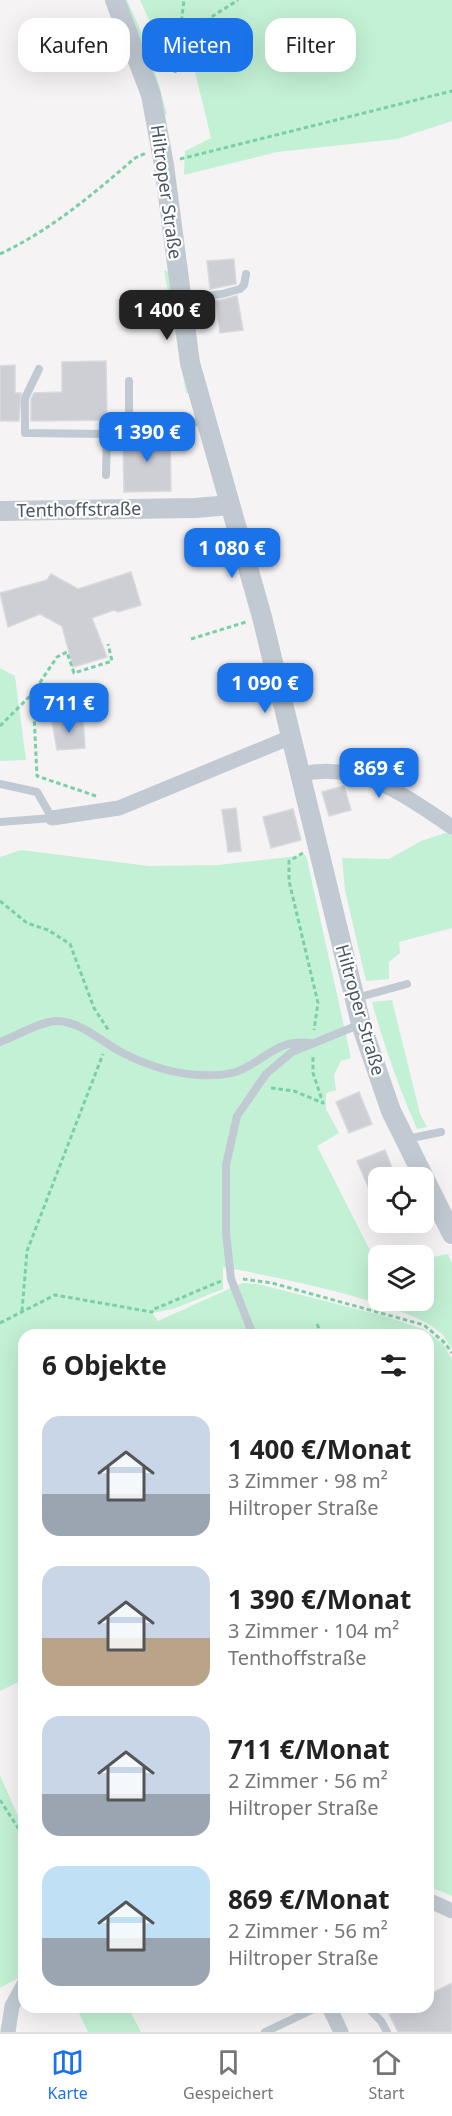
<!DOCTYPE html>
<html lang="de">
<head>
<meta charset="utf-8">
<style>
  :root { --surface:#fff; --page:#f6f6f6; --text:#222; --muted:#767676; --line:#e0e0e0; --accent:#1a73e8 }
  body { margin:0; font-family:"Noto Sans",sans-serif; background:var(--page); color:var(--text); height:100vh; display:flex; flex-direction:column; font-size:22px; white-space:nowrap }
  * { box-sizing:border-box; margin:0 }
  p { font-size:20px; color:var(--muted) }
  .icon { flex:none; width:33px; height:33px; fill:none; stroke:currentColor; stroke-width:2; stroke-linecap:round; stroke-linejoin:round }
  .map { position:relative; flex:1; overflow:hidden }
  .side { position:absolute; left:18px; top:1329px; width:416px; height:684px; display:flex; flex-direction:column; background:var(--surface); border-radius:18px; box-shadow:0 6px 24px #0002 }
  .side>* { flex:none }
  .top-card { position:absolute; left:18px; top:18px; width:417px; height:54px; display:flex; gap:12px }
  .controls { position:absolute; left:368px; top:1167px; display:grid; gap:12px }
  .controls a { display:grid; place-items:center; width:66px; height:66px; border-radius:12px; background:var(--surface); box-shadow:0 6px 24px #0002; font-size:30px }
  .price { position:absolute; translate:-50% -51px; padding:0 14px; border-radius:12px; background:var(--accent); color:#fff; font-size:20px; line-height:39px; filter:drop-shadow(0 2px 3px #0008) }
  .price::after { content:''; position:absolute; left:50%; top:36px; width:18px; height:14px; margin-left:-9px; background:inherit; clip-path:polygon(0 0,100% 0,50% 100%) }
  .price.active { background:#222; color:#fff }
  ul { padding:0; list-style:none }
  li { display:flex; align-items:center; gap:18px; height:150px; padding:0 24px }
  li span { display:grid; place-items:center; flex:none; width:168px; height:120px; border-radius:18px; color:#555 }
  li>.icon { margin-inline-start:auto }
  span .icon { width:72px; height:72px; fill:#fffc; stroke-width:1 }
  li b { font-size:26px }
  h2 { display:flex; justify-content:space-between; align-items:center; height:72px; padding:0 24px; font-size:26px }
  .chip { padding:0 21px; border-radius:18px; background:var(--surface); box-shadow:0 6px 24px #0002; font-size:21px; line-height:54px }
  .chip.active { background:var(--accent); color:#fff }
  .dock { display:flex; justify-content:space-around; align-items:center; height:84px; border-top:2px solid var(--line); background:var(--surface); font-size:16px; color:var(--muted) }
  .dock a { display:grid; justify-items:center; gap:3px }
  .dock .active { color:var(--accent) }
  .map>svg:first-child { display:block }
  .green { fill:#c3f1d5 }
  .building { fill:#cdcfd5; stroke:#d7d9de; stroke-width:1.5 }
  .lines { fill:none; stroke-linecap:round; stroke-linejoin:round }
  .path { stroke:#7ad0a6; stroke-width:3; stroke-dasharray:4.5 3; stroke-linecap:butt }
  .service { stroke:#c1cad2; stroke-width:8 }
  .minor { stroke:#c1cad2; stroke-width:15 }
  .tertiary { stroke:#c1cad2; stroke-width:20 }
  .labels { text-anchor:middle; stroke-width:4.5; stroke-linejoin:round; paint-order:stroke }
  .street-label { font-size:18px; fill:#4a5661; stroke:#fff }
</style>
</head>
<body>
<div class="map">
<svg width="452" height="2032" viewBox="0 0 452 2032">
  <rect width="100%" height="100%" fill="#f5f3f3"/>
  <path class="green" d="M122 0H127C145 37 157 75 167 115L163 114Z
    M140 0H452V121L397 139 277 152 184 175 185 151 211 138 189 47 165 55Z
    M164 270 169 272 179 348 189 393H186Z
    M0 668 15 676 26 760 0 761Z
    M452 831V928L399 942 400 953 389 962V979L366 981 345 890 342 858 389 859 421 841Z
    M21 850 149 866 218 865 306 855 351 1058 341 1061 334 1075 336 1090 326 1093V1109L339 1133 317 1146 378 1266V1300H423V1259L448 1254 452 1263V1349C449 1345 446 1338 442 1334 414 1304 267 1275 223 1267V1289L173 1309 152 1313 158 1321 242 1283 258 1284 384 1316 423 1329 443 1344 452 1359V1896L428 1886V1335H24V1679L0 1691V857Z
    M392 1000 420 1114 427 1127 417 1129C399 1087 384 1046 372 1002Z
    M0 1775 24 1830V1975L0 1988Z
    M76 2007H128L141 2032H88Z"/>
  <path class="building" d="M234 259 236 284 210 289 207 261Z
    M237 296 243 330 220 333 216 301Z
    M106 361 107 420 31 421V399L34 393 62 392V362Z
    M15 365V393H21L19 421H0V366Z
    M170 434 171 491 124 492 123 435Z
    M131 572 141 605 118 612 114 610 92 618 107 657 73 667 62 626 40 614 8 627 0 593 47 580 51 574 78 589Z
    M56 717 83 721 85 748 57 750 52 721Z
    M344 786 351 810 329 816 322 792Z
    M236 808 241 851 228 852 222 810Z
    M293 809 301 840 271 848 263 817Z
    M359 1092 372 1124 349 1133 336 1102Z
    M385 1150 396 1178H378V1210L357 1161Z
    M452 1983V2032H398L389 2014 403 2007H428V1995Z"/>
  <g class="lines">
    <path class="path" d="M180 37 238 0
      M175 73 184 0
      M180 159 452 91
      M0 254C51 230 92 195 135 158L146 153
      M191 639 246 622
      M0 726 33 693
      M96 796 37 776 33 693 57 657 67 652 74 673 112 661 108 644
      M303 853 289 861V881L318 1003 314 1030
      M0 901 27 923 48 930 70 944 94 1008 109 1031
      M271 1088 294 1091 323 1103 313 1073V1055
      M243 1279 272 1283 424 1325 445 1343 452 1353
      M22 1311 27 1251 103 1054
      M0 1323 55 1295 152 1312V1310L221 1281
      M317 1324 322 1335
      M0 1800 24 1837"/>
    <path class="service" d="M182 299 222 294 240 289 244 285 246 274
      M39 369 25 398V433L107 434 129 424 205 422
      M129 424V381
      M106 475 107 434
      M0 784 37 792 52 818 0 822
      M356 998 407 984
      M0 1042C16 1036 39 1022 56 1021 82 1021 102 1043 125 1054 149 1066 174 1074 200 1075 214 1076 232 1075 245 1068 272 1054 278 1040 311 1043
      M407 1139 441 1132
      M253 1335 231 1279 226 1232V1165L237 1116 266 1074 292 1052 361 1024
      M367 2007 381 2021 387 2032
      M265 2032 318 2007"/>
    <path class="minor" d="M301 774C359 761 406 796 452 827
      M52 818 119 808 291 737
      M428 1900 452 1911
      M329 2007 341 2032
      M8 2032 12 2006 24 1984"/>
    <path class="tertiary" d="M115 0 151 95 164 165 190 363 262 617 361 1024 391 1111 452 1234
      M0 511 195 508 230 505"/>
  </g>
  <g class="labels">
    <g class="street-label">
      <text transform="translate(166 192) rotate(82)" y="6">Hiltroper Straße</text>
      <text transform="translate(79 510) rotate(-1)" y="6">Tenthoffstraße</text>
      <text transform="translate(360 1010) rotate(74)" y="6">Hiltroper Straße</text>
    </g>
  </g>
</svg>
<div class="controls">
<a><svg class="icon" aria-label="locate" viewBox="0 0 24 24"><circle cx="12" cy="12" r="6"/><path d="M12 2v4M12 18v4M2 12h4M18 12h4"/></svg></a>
<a><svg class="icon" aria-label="layers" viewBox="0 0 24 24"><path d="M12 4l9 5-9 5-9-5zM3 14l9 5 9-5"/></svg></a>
</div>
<b class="price active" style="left:167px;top:341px">1 400 €</b>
<b class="price" style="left:147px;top:463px">1 390 €</b>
<b class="price" style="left:232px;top:579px">1 080 €</b>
<b class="price" style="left:265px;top:714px">1 090 €</b>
<b class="price" style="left:69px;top:734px">711 €</b>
<b class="price" style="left:379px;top:799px">869 €</b>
<div class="top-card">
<a class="chip">Kaufen</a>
<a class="chip active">Mieten</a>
<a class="chip">Filter</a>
</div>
<section class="side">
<h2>6 Objekte<svg class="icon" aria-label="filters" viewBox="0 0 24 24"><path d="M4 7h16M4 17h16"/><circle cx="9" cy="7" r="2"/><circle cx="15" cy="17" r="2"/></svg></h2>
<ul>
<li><span style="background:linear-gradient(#c9d6e8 65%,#9aa5b1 0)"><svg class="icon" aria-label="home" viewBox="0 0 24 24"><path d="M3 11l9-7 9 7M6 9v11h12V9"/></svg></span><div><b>1 400 €/Monat</b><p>3 Zimmer · 98 m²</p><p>Hiltroper Straße</p></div></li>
<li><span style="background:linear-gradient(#c9d6e8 60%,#b9a48a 0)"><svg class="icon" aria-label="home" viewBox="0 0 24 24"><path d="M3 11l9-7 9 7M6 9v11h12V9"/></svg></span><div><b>1 390 €/Monat</b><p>3 Zimmer · 104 m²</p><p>Tenthoffstraße</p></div></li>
<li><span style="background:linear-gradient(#c9d6e8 65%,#9aa5b1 0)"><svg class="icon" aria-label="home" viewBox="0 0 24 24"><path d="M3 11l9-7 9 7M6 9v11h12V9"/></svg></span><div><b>711 €/Monat</b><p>2 Zimmer · 56 m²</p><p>Hiltroper Straße</p></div></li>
<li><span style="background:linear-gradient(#bfe0f5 60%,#9aa5b1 0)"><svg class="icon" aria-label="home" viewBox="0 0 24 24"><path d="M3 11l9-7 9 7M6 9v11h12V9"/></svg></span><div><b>869 €/Monat</b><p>2 Zimmer · 56 m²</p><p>Hiltroper Straße</p></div></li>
</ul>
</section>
</div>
<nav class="dock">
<a class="active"><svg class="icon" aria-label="map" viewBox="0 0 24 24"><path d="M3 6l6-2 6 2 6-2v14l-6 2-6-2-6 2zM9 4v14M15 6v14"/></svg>Karte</a>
<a><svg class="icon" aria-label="saved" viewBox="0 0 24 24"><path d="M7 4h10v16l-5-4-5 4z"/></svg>Gespeichert</a>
<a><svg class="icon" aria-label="home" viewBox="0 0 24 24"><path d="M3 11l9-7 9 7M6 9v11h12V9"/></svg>Start</a>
</nav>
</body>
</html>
